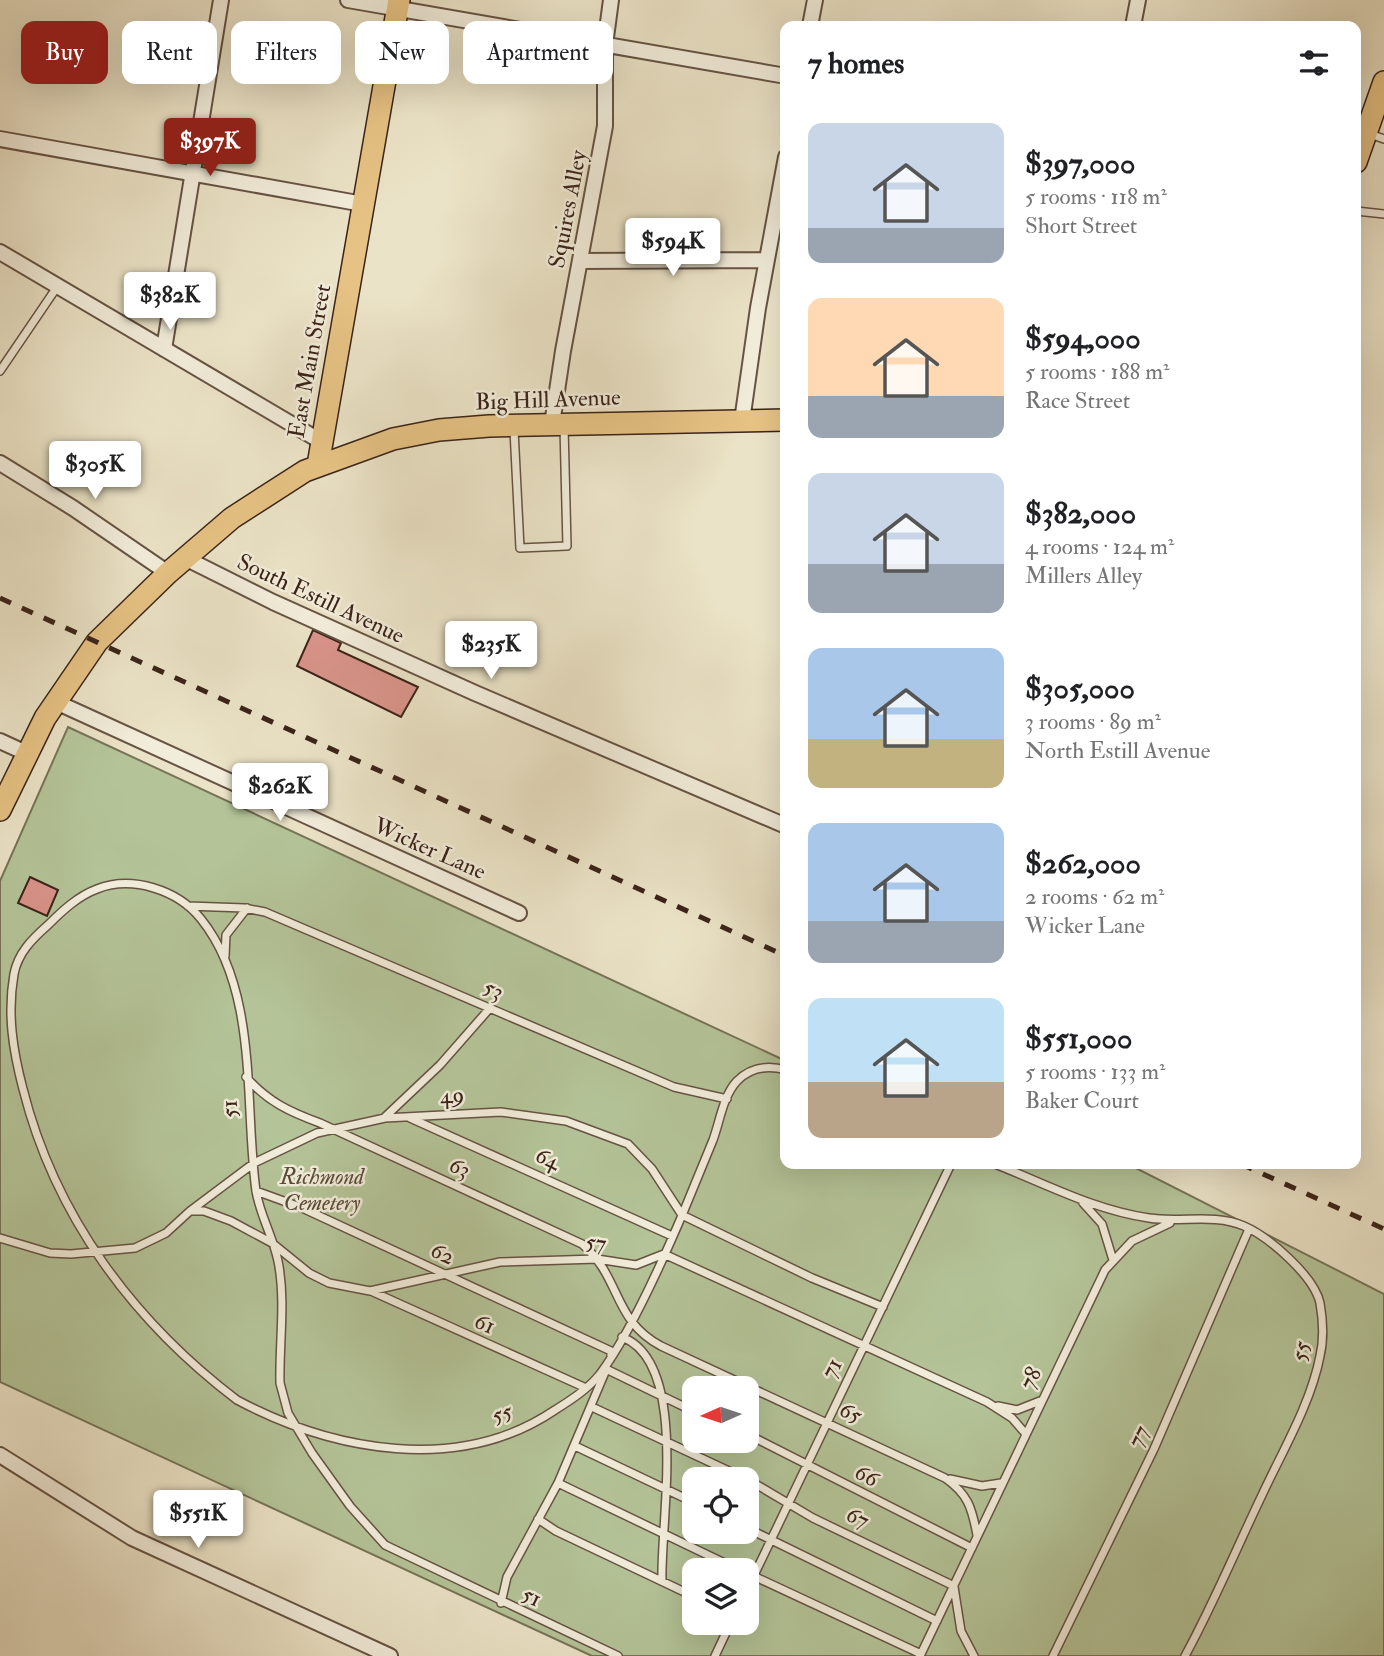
<!DOCTYPE html>
<html lang="en">
<head>
<meta charset="utf-8">
<style>
  :root { --surface:#fff; --page:#f2f2f2; --text:#202124; --muted:#757577; --accent:#8f2418 }
  body { margin:0; font-family:"IM FELL Double Pica",serif; background:var(--page); color:var(--text); height:100vh; display:flex; flex-direction:column; font-size:26px; white-space:nowrap }
  * { box-sizing:border-box; margin:0 }
  p { font-size:23px; color:var(--muted) }
  .icon { flex:none; width:38px; height:38px; fill:none; stroke:currentColor; stroke-width:2; stroke-linecap:round; stroke-linejoin:round }
  .map { position:relative; flex:1; overflow:hidden }
  .sheet { position:absolute; left:780px; top:21px; width:581px; height:1148px; display:flex; flex-direction:column; background:var(--surface); border-radius:14px; box-shadow:0 7px 28px #0002 }
  .sheet>* { flex:none }
  .top-card { position:absolute; left:21px; top:21px; width:654px; height:63px; display:flex; gap:14px }
  .needle { width:46px; rotate:267deg }
  .fabs { position:absolute; left:682px; top:1376px; display:grid; gap:14px }
  .fabs a { display:grid; place-items:center; width:77px; height:77px; border-radius:14px; background:var(--surface); box-shadow:0 7px 28px #0002; font-size:35px }
  .price { position:absolute; translate:-50% -60px; padding:0 16px; border-radius:7px; background:#fff; color:#222; font-size:23px; line-height:46px; filter:drop-shadow(0 2px 4px #0008) }
  .price::after { content:''; position:absolute; left:50%; top:42px; width:21px; height:16px; margin-left:-10px; background:inherit; clip-path:polygon(0 0,100% 0,50% 100%) }
  .price.current { background:var(--accent); color:#fff }
  ul { padding:0; list-style:none }
  li { display:flex; align-items:center; gap:21px; height:175px; padding:0 28px }
  li span { display:grid; place-items:center; flex:none; width:196px; height:140px; border-radius:14px; color:#555 }
  li>.icon { margin-inline-start:auto }
  span .icon { width:84px; height:84px; fill:#fffc; stroke-width:1 }
  li b { font-size:30px }
  h2 { display:flex; justify-content:space-between; align-items:center; height:84px; padding:0 28px; font-size:30px }
  .pill { padding:0 24px; border-radius:14px; background:var(--surface); box-shadow:0 7px 28px #0002; font-size:24px; line-height:63px }
  .pill.current { background:var(--accent); color:#fff }
  .map>svg:first-child { display:block }
  .green { fill:#b4c498; stroke:#777458; stroke-width:2; fill-rule:evenodd }
  .building { fill:#d9948b; stroke:#3a2318; stroke-width:2 }
  .lines { fill:none; stroke-linecap:round; stroke-linejoin:round }
  .lane-casing { stroke:#665344; stroke-width:10 }
  .street-casing { stroke:#665344; stroke-width:18 }
  .primary-casing { stroke:#3a2318; stroke-width:24 }
  .lane { stroke:#f2eddb; stroke-width:7 }
  .street { stroke:#f2eddb; stroke-width:14 }
  .primary { stroke:#e6c284; stroke-width:21 }
  .rail { stroke:#3a2318; stroke-width:5; stroke-dasharray:12 12; stroke-linecap:butt }
  .labels { text-anchor:middle; stroke-width:5; stroke-linejoin:round; paint-order:stroke }
  .street-label { font-size:23px; fill:#3a2318; stroke:#f2eddb }
  .park-label { font-size:23px; font-style:italic; fill:#584b38; stroke:#f2eddb }
</style>
</head>
<body>
<div class="map">
<svg width="1384" height="1656" viewBox="0 0 1384 1656">
  <rect width="100%" height="100%" fill="#ebe3c7"/>
  <filter id="stains"><feTurbulence type="fractalNoise" baseFrequency=".00286" numOctaves="4"/><feColorMatrix values="0 0 0 0 .2 0 0 0 0 .09 0 0 0 0 .02 0 0 0 .5 -.17"/></filter>
  <radialGradient id="worn" r=".72"><stop offset=".6" stop-color="#630" stop-opacity="0"/><stop offset="1" stop-color="#630" stop-opacity=".3"/></radialGradient>
  <path class="green" d="M68 727 786 1061V1164H1128L1384 1294V1656H592L0 1382V881ZM695 1388H747V1440H695ZM695 1479H747V1531H695ZM695 1570H747V1622H695Z"/>
  <path class="building" d="M313 630 341 643 338 650 418 687 401 717 297 666Z
    M30 877 58 890 47 916 18 903Z"/>
  <g class="lines">
    <g class="lane-casing">
      <path id="lane" d="M1367 133 1384 139
        M1356 211 1384 214
        M0 371 57 287
        M514 430 520 548 567 546 564 427
        M188 906 244 908 265 912 674 1087 727 1099
        M225 956 226 935 247 908
        M246 1077C268 1102 290 1112 320 1123L582 1244C622 1278 612 1320 661 1346L945 1478C968 1494 972 1508 977 1535
        M385 1117 440 1065 490 1008
        M410 1118 672 1236
        M995 1164C1046 1184 1094 1210 1149 1218 1180 1223 1214 1213 1244 1226 1269 1237 1314 1276 1320 1303 1323 1320 1324 1339 1320 1356 1311 1403 1283 1450 1263 1493 1237 1547 1214 1603 1185 1656
        M256 1191 300 1207 613 1352 611 1355
        M1083 1203 1102 1224 1113 1260
        M191 1211H204L231 1221 272 1243 309 1273 329 1283 370 1291 500 1262 597 1259 636 1265 664 1254 987 1402 1012 1418 1025 1433
        M0 1238 50 1253 71 1254 135 1248 166 1233 190 1211 254 1163 317 1133 385 1118 501 1112 566 1121 628 1144 652 1169 682 1215 812 1278 883 1307
        M371 1291 586 1388
        M622 1337C690 1363 660 1522 662 1581
        M606 1369 695 1412
        M998 1406 1017 1410 1040 1401
        M592 1407 746 1479
        M747 1434 972 1548
        M575 1446 695 1503
        M747 1479 813 1518 954 1586
        M950 1479 982 1486 1001 1483
        M558 1483 739 1570
        M538 1519 556 1531 695 1597
        M747 1528 937 1621
        M747 1573 921 1654
        M954 1587 961 1631 974 1656
        M747 1590 951 1164
        M501 1603 507 1577 558 1483 606 1370
        M618 1656 385 1545 350 1506 312 1453 288 1413 280 1383C279 1343 286 1301 278 1261 273 1237 260 1215 256 1191 244 1104 259 991 201 919 178 890 132 875 97 889 78 896 62 911 48 925 32 939 18 953 14 974 7 1014 13 1051 23 1089 55 1216 133 1321 237 1400 333 1451 459 1475 555 1410 571 1400 588 1389 600 1374 630 1334 663 1260 683 1213 693 1189 703 1164 713 1140 720 1121 723 1096 737 1081 751 1067 768 1065 786 1070
        M715 1656 731 1622
        M920 1656 1105 1270 1132 1241 1170 1223
        M1053 1656 1154 1449 1249 1229"/>
    </g>
    <g class="street-casing">
      <path id="street" d="M348 0 786 76
        M810 26 815 0
        M1133 26 1138 0
        M0 139 363 204
        M0 252 322 442
        M580 261 767 260
        M164 349 221 0
        M742 421 758 308 786 157
        M552 424 563 351 605 126V45L611 0
        M0 463 73 508 168 573
        M185 558 273 602 475 693 786 826
        M56 702 519 913
        M0 741 26 753
        M0 1455 132 1538 390 1656"/>
    </g>
    <g class="primary-casing">
      <path id="primary" d="M1356 162 1384 82
        M318 465 399 0
        M0 810 45 718 97 642 168 573 232 518 305 471 393 439 439 430 489 426 786 420"/>
    </g>
    <use href="#lane" class="lane"/>
    <use href="#street" class="street"/>
    <use href="#primary" class="primary"/>
    <path class="rail" d="M0 598 786 956
      M1241 1164 1384 1229"/>
  </g>
  <g class="labels">
    <g class="street-label">
      <text transform="translate(567 209) rotate(-79)" y="8">Squires Alley</text>
      <text transform="translate(309 361) rotate(-80)" y="8">East Main Street</text>
      <text transform="translate(548 399) rotate(-2)" y="8">Big Hill Avenue</text>
      <text transform="translate(321 598) rotate(25)" y="8">South Estill Avenue</text>
      <text transform="translate(430 848) rotate(24)" y="8">Wicker Lane</text>
      <text transform="translate(494 989) rotate(25)" y="8">53</text>
      <text transform="translate(452 1095) rotate(-3)" y="8">49</text>
      <text transform="translate(229 1109) rotate(-94)" y="8">51</text>
      <text transform="translate(548 1158) rotate(25)" y="8">64</text>
      <text transform="translate(460 1167) rotate(24)" y="8">63</text>
      <text transform="translate(596 1242) rotate(6)" y="8">57</text>
      <text transform="translate(443 1253) rotate(25)" y="8">62</text>
      <text transform="translate(485 1323) rotate(23)" y="8">61</text>
      <text transform="translate(1300 1351) rotate(-80)" y="8">55</text>
      <text transform="translate(831 1368) rotate(-63)" y="8">71</text>
      <text transform="translate(1030 1378) rotate(-64)" y="8">78</text>
      <text transform="translate(851 1412) rotate(26)" y="8">65</text>
      <text transform="translate(502 1413) rotate(-19)" y="8">55</text>
      <text transform="translate(1138 1436) rotate(-65)" y="8">77</text>
      <text transform="translate(867 1475) rotate(27)" y="8">66</text>
      <text transform="translate(858 1517) rotate(25)" y="8">67</text>
      <text transform="translate(532 1596) rotate(24)" y="8">51</text>
    </g>
    <g class="park-label">
      <text x="322" y="1184">Richmond<tspan x="322" dy="26">Cemetery</tspan></text>
    </g>
  </g>
  <rect width="100%" height="100%" filter="url(#stains)"/>
  <rect width="100%" height="100%" fill="url(#worn)"/>
</svg>
<div class="fabs">
<a><svg class="needle" viewBox="-14 -14 28 28"><path d="M0-13l5 13h-10z" fill="#e53935"/><path d="M0 13l5-13h-10z" fill="#757577"/></svg></a>
<a><svg class="icon" aria-label="locate" viewBox="0 0 24 24"><circle cx="12" cy="12" r="6"/><path d="M12 2v4M12 18v4M2 12h4M18 12h4"/></svg></a>
<a><svg class="icon" aria-label="layers" viewBox="0 0 24 24"><path d="M12 4l9 5-9 5-9-5zM3 14l9 5 9-5"/></svg></a>
</div>
<b class="price current" style="left:210px;top:178px">$397K</b>
<b class="price" style="left:673px;top:278px">$594K</b>
<b class="price" style="left:170px;top:332px">$382K</b>
<b class="price" style="left:95px;top:501px">$305K</b>
<b class="price" style="left:491px;top:681px">$235K</b>
<b class="price" style="left:280px;top:823px">$262K</b>
<b class="price" style="left:198px;top:1550px">$551K</b>
<div class="top-card">
<a class="pill current">Buy</a>
<a class="pill">Rent</a>
<a class="pill">Filters</a>
<a class="pill">New</a>
<a class="pill">Apartment</a>
</div>
<section class="sheet">
<h2>7 homes<svg class="icon" aria-label="filters" viewBox="0 0 24 24"><path d="M4 7h16M4 17h16"/><circle cx="9" cy="7" r="2"/><circle cx="15" cy="17" r="2"/></svg></h2>
<ul>
<li><span style="background:linear-gradient(#c9d6e8 75%,#9aa5b1 0)"><svg class="icon" aria-label="home" viewBox="0 0 24 24"><path d="M3 11l9-7 9 7M6 9v11h12V9"/></svg></span><div><b>$397,000</b><p>5 rooms · 118 m²</p><p>Short Street</p></div></li>
<li><span style="background:linear-gradient(#ffd9b3 70%,#9aa5b1 0)"><svg class="icon" aria-label="home" viewBox="0 0 24 24"><path d="M3 11l9-7 9 7M6 9v11h12V9"/></svg></span><div><b>$594,000</b><p>5 rooms · 188 m²</p><p>Race Street</p></div></li>
<li><span style="background:linear-gradient(#c9d6e8 65%,#9aa5b1 0)"><svg class="icon" aria-label="home" viewBox="0 0 24 24"><path d="M3 11l9-7 9 7M6 9v11h12V9"/></svg></span><div><b>$382,000</b><p>4 rooms · 124 m²</p><p>Millers Alley</p></div></li>
<li><span style="background:linear-gradient(#a9c7e8 65%,#c2b280 0)"><svg class="icon" aria-label="home" viewBox="0 0 24 24"><path d="M3 11l9-7 9 7M6 9v11h12V9"/></svg></span><div><b>$305,000</b><p>3 rooms · 89 m²</p><p>North Estill Avenue</p></div></li>
<li><span style="background:linear-gradient(#a9c7e8 70%,#9aa5b1 0)"><svg class="icon" aria-label="home" viewBox="0 0 24 24"><path d="M3 11l9-7 9 7M6 9v11h12V9"/></svg></span><div><b>$262,000</b><p>2 rooms · 62 m²</p><p>Wicker Lane</p></div></li>
<li><span style="background:linear-gradient(#bfe0f5 60%,#b9a48a 0)"><svg class="icon" aria-label="home" viewBox="0 0 24 24"><path d="M3 11l9-7 9 7M6 9v11h12V9"/></svg></span><div><b>$551,000</b><p>5 rooms · 133 m²</p><p>Baker Court</p></div></li>
</ul>
</section>
</div>
</body>
</html>
